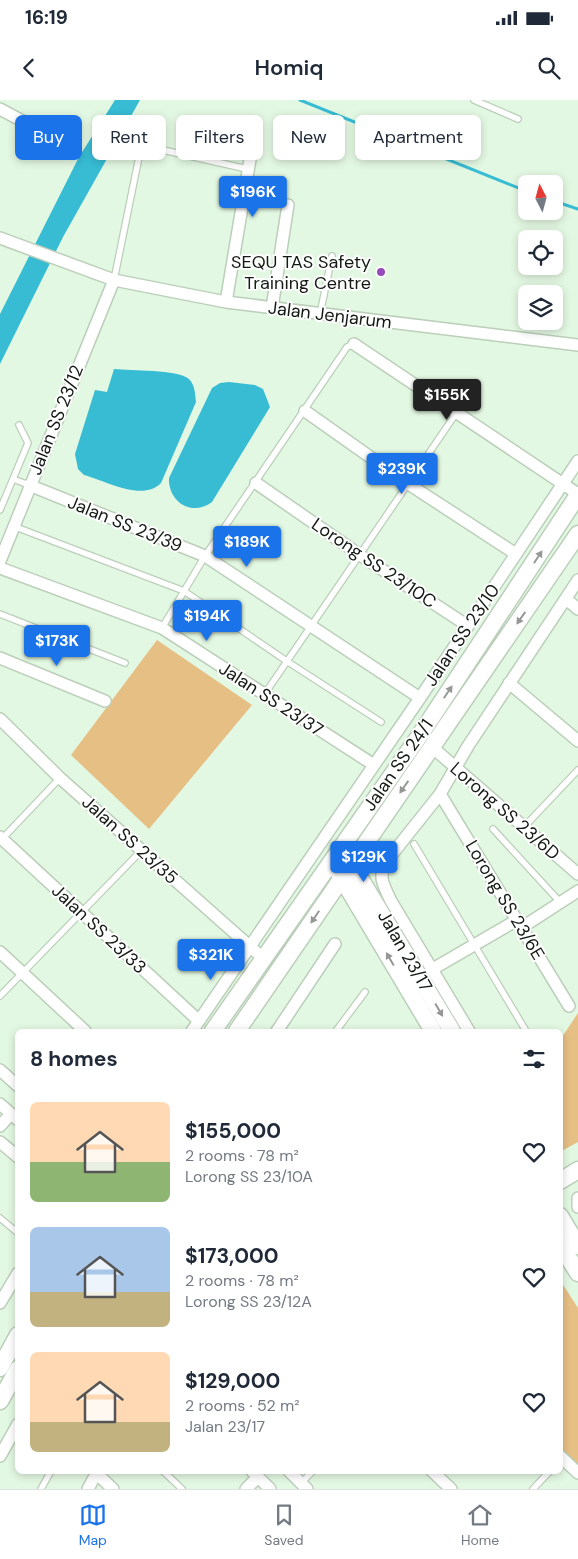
<!DOCTYPE html>
<html lang="en">
<head>
<meta charset="utf-8">
<style>
  :root { --surface:#fff; --page:#f2f2f3; --text:#1f2937; --muted:#747a83; --line:#e0e1e3; --accent:#1a73e8 }
  body { margin:0; font-family:"DM Sans",sans-serif; background:var(--page); color:var(--text); height:100vh; display:flex; flex-direction:column; font-size:19px; white-space:nowrap }
  * { box-sizing:border-box; margin:0 }
  p { font-size:16px; color:var(--muted) }
  .icon { flex:none; width:28px; height:28px; fill:none; stroke:currentColor; stroke-width:2; stroke-linecap:round; stroke-linejoin:round }
  .map { position:relative; flex:1; overflow:hidden }
  .side { position:absolute; left:15px; top:929px; width:548px; height:445px; display:flex; flex-direction:column; background:var(--surface); border-radius:8px; box-shadow:0 2px 8px #0003 }
  .side>* { flex:none }
  .guide { position:absolute; left:15px; top:15px; width:549px; height:45px; display:flex; gap:10px }
  .needle { width:32px; rotate:354deg }
  .buttons { position:absolute; left:518px; top:75px; display:grid; gap:10px }
  .buttons a { display:grid; place-items:center; width:45px; height:45px; border-radius:8px; background:var(--surface); box-shadow:0 2px 8px #0003; font-size:25px }
  .price { position:absolute; translate:-50% -42px; padding:0 11px; border-radius:5px; background:var(--accent); color:#fff; font-size:16px; line-height:32px; filter:drop-shadow(0 1px 2px #0008) }
  .price::after { content:''; position:absolute; left:50%; top:30px; width:15px; height:11px; margin-left:-8px; background:inherit; clip-path:polygon(0 0,100% 0,50% 100%) }
  .price.current { background:#222; color:#fff }
  ul { padding:0; list-style:none }
  li { display:flex; align-items:center; gap:15px; height:125px; padding:0 15px }
  li span { display:grid; place-items:center; flex:none; width:140px; height:100px; border-radius:8px; color:#555 }
  li>.icon { margin-inline-start:auto }
  span .icon { width:60px; height:60px; fill:#fffc; stroke-width:1 }
  li b { font-size:21px }
  h2 { display:flex; justify-content:space-between; align-items:center; height:60px; padding:0 15px; font-size:21px }
  .pill { padding:0 18px; border-radius:8px; background:var(--surface); box-shadow:0 2px 8px #0003; font-size:18px; line-height:45px }
  .pill.current { background:var(--accent); color:#fff }
  .status { display:flex; justify-content:space-between; align-items:center; height:35px; padding:0 25px; background:var(--surface); direction:ltr }
  .status svg { height:14px; fill:currentColor }
  header { display:flex; justify-content:space-between; align-items:center; height:65px; padding:0 15px; background:var(--surface); font-size:22px; font-weight:600 }
  .dock { display:flex; justify-content:space-around; align-items:center; height:70px; border-top:1px solid var(--line); background:var(--surface); font-size:14px; color:var(--muted) }
  .dock a { display:grid; justify-items:center; gap:2px }
  .dock .current { color:var(--accent) }
  .map>svg:first-child { display:block }
  .green { fill:#e6bf85 }
  .water { fill:#37bcd4 }
  .lines { fill:none; stroke-linecap:round; stroke-linejoin:round }
  .stream { stroke:#37bcd4; stroke-width:3 }
  .lane-casing { stroke:#bbcfba; stroke-width:8 }
  .street-casing { stroke:#bbcfba; stroke-width:14 }
  .secondary-casing { stroke:#bbcfba; stroke-width:19 }
  .lane { stroke:#fff; stroke-width:5.5 }
  .street { stroke:#fff; stroke-width:11 }
  .secondary { stroke:#fff; stroke-width:16 }
  .oneway { fill:#959895 }
  .poi-dot { fill:#9649bb; stroke:#fff; stroke-width:2 }
  .labels { text-anchor:middle; stroke-width:4; stroke-linejoin:round; paint-order:stroke }
  .poi-label { font-size:18px; fill:#131a13; stroke:#fff; text-anchor:end }
  .street-label { font-size:18px; fill:#131a13; stroke:#fff }
</style>
</head>
<body>
<div class="status"><b>16:19</b><svg viewBox="0 0 49 12"><path d="M0 12V9h3v3zM5 12V6h3v6zM10 12V3h3v9zM15 12V0h3v12zM26 1h20v11H26zM47 4h2v5h-2z"/></svg></div>
<header><svg class="icon" aria-label="back" viewBox="0 0 24 24"><path d="M15 5l-7 7 7 7"/></svg>Homiq<svg class="icon" aria-label="search" viewBox="0 0 24 24"><circle cx="10" cy="10" r="6"/><path d="M15 15l6 6"/></svg></header>
<div class="map">
<svg width="578" height="1389" viewBox="0 0 578 1389">
  <rect width="100%" height="100%" fill="#e3f8e2"/>
  <path class="green" d="M157 540 252 605 149 729 71 655Z
    M578 913V1042L560 1052V940Z
    M560 1180 578 1208V1365L560 1348Z"/>
  <path class="water" d="M115 0H140L63 137 0 264V214L79 57Z
    M114 269C131 271 177 269 189 279 195 285 195 294 196 302L161 383C143 402 106 381 84 375L78 369 75 354 95 290 107 292Z
    M229 282 255 285 263 289 270 307 212 402C192 417 168 402 169 378L212 288 220 283Z"/>
  <g class="lines">
    <path class="stream" d="M300 0 526 91
      M554 101 578 109"/>
    <g class="lane-casing">
      <path id="lane" d="M474 0 518 19
        M114 180 140 52 147 48H154L247 69
        M320 214 332 156
        M13 379 29 385
        M0 410 28 343 19 325
        M13 426 184 491 288 562 381 622
        M0 514 125 563
        M162 528 205 456 347 247 354 244
        M264 595 457 312
        M523 728 578 670
        M493 729 560 802
        M2 739 60 678
        M414 744 526 931
        M0 896 141 751
        M336 931 365 892
        M0 1118 18 1133
        M163 1371 182 1389
        M301 1383 313 1371
        M41 1389 51 1371
        M533 1389 550 1371"/>
    </g>
    <g class="street-casing">
      <path id="street" d="M0 9 73 48
        M0 138 114 180 226 202 578 245
        M226 202 255 30
        M272 208 288 105
        M354 244 578 394
        M305 311 407 383 516 454
        M256 383 360 455 468 526
        M29 385 205 456 420 598
        M0 461 114 180
        M0 468 162 528 374 665
        M566 499 578 509
        M0 558 105 601
        M509 583 578 641
        M0 619 60 678 263 858
        M432 647 578 774
        M440 694 569 906
        M0 737 199 921
        M521 828 578 791
        M0 852 85 931
        M431 870 517 820
        M192 931 420 598 578 361
        M277 931 335 844
        M469 931 391 801C384 786 378 778 385 763L440 694 468 646 578 480
        M0 970 18 986
        M0 1004 18 1020
        M0 1026 11 1014
        M0 1042 18 1057
        M578 1098V1107
        M0 1203 18 1173
        M0 1356 18 1324
        M560 1356 578 1373
        M94 1371 113 1389
        M252 1371 270 1389
        M289 1371 307 1389
        M432 1371 451 1389
        M88 1389 96 1374
        M246 1389 258 1377"/>
    </g>
    <g class="secondary-casing">
      <path id="secondary" d="M346 755 452 931
        M337 770 433 931
        M213 931 420 635 578 395
        M237 931 578 434
        M560 1081 578 1070
        M560 1116 578 1146
        M560 1144 578 1173
        M0 1268 18 1235
        M0 1301 18 1269"/>
    </g>
    <use href="#lane" class="lane"/>
    <use href="#street" class="street"/>
    <use href="#secondary" class="secondary"/>
  </g>
  <defs><path id="oneway-solid" d="M-6-.8H1V-3.2L6.5 0L1 3.2V.8H-6Z" transform="scale(1.25)"/></defs>
  <g class="oneway">
    <use href="#oneway-solid" transform="translate(538 457) rotate(-57)"/>
    <use href="#oneway-solid" transform="translate(521 518) rotate(125)"/>
    <use href="#oneway-solid" transform="translate(448 592) rotate(-56)"/>
    <use href="#oneway-solid" transform="translate(404 687) rotate(125)"/>
    <use href="#oneway-solid" transform="translate(315 817) rotate(124)"/>
    <use href="#oneway-solid" transform="translate(390 859) rotate(-120)"/>
    <use href="#oneway-solid" transform="translate(439 910) rotate(60)"/>
  </g>
  <circle class="poi-dot" cx="381" cy="172" r="5"/>
  <g class="labels">
    <g class="poi-label">
      <text x="371" y="168">SEQU TAS Safety<tspan x="371" dy="21">Training Centre</tspan></text>
    </g>
    <g class="street-label">
      <text transform="translate(330 215) rotate(7)" y="6">Jalan Jenjarum</text>
      <text transform="translate(56 320) rotate(-68)" y="6">Jalan SS 23/12</text>
      <text transform="translate(125 424) rotate(22)" y="6">Jalan SS 23/39</text>
      <text transform="translate(374 463) rotate(34)" y="6">Lorong SS 23/10C</text>
      <text transform="translate(462 535) rotate(-56)" y="6">Jalan SS 23/10</text>
      <text transform="translate(271 599) rotate(33)" y="6">Jalan SS 23/37</text>
      <text transform="translate(398 665) rotate(-55)" y="6">Jalan SS 24/1</text>
      <text transform="translate(505 711) rotate(41)" y="6">Lorong SS 23/6D</text>
      <text transform="translate(130 740) rotate(42)" y="6">Jalan SS 23/35</text>
      <text transform="translate(505 800) rotate(59)" y="6">Lorong SS 23/6E</text>
      <text transform="translate(99 829) rotate(43)" y="6">Jalan SS 23/33</text>
      <text transform="translate(405 851) rotate(60)" y="6">Jalan 23/17</text>
    </g>
  </g>
</svg>
<div class="buttons">
<a><svg class="needle" viewBox="-14 -14 28 28"><path d="M0-13l5 13h-10z" fill="#e53935"/><path d="M0 13l5-13h-10z" fill="#747a83"/></svg></a>
<a><svg class="icon" aria-label="locate" viewBox="0 0 24 24"><circle cx="12" cy="12" r="6"/><path d="M12 2v4M12 18v4M2 12h4M18 12h4"/></svg></a>
<a><svg class="icon" aria-label="layers" viewBox="0 0 24 24"><path d="M12 4l9 5-9 5-9-5zM3 14l9 5 9-5"/></svg></a>
</div>
<b class="price" style="left:253px;top:118px">$196K</b>
<b class="price current" style="left:447px;top:321px">$155K</b>
<b class="price" style="left:402px;top:395px">$239K</b>
<b class="price" style="left:247px;top:468px">$189K</b>
<b class="price" style="left:207px;top:542px">$194K</b>
<b class="price" style="left:57px;top:567px">$173K</b>
<b class="price" style="left:364px;top:783px">$129K</b>
<b class="price" style="left:211px;top:881px">$321K</b>
<div class="guide">
<a class="pill current">Buy</a>
<a class="pill">Rent</a>
<a class="pill">Filters</a>
<a class="pill">New</a>
<a class="pill">Apartment</a>
</div>
<section class="side">
<h2>8 homes<svg class="icon" aria-label="filters" viewBox="0 0 24 24"><path d="M4 7h16M4 17h16"/><circle cx="9" cy="7" r="2"/><circle cx="15" cy="17" r="2"/></svg></h2>
<ul>
<li><span style="background:linear-gradient(#ffd9b3 60%,#8fb573 0)"><svg class="icon" aria-label="home" viewBox="0 0 24 24"><path d="M3 11l9-7 9 7M6 9v11h12V9"/></svg></span><div><b>$155,000</b><p>2 rooms · 78 m²</p><p>Lorong SS 23/10A</p></div><svg class="icon" aria-label="heart" viewBox="0 0 24 24"><path d="M12 20l-8-8c-3-5 5-10 8-4 3-6 11-1 8 4z"/></svg></li>
<li><span style="background:linear-gradient(#a9c7e8 65%,#c2b280 0)"><svg class="icon" aria-label="home" viewBox="0 0 24 24"><path d="M3 11l9-7 9 7M6 9v11h12V9"/></svg></span><div><b>$173,000</b><p>2 rooms · 78 m²</p><p>Lorong SS 23/12A</p></div><svg class="icon" aria-label="heart" viewBox="0 0 24 24"><path d="M12 20l-8-8c-3-5 5-10 8-4 3-6 11-1 8 4z"/></svg></li>
<li><span style="background:linear-gradient(#ffd9b3 70%,#c2b280 0)"><svg class="icon" aria-label="home" viewBox="0 0 24 24"><path d="M3 11l9-7 9 7M6 9v11h12V9"/></svg></span><div><b>$129,000</b><p>2 rooms · 52 m²</p><p>Jalan 23/17</p></div><svg class="icon" aria-label="heart" viewBox="0 0 24 24"><path d="M12 20l-8-8c-3-5 5-10 8-4 3-6 11-1 8 4z"/></svg></li>
</ul>
</section>
</div>
<nav class="dock">
<a class="current"><svg class="icon" aria-label="map" viewBox="0 0 24 24"><path d="M3 6l6-2 6 2 6-2v14l-6 2-6-2-6 2zM9 4v14M15 6v14"/></svg>Map</a>
<a><svg class="icon" aria-label="saved" viewBox="0 0 24 24"><path d="M7 4h10v16l-5-4-5 4z"/></svg>Saved</a>
<a><svg class="icon" aria-label="home" viewBox="0 0 24 24"><path d="M3 11l9-7 9 7M6 9v11h12V9"/></svg>Home</a>
</nav>
</body>
</html>
